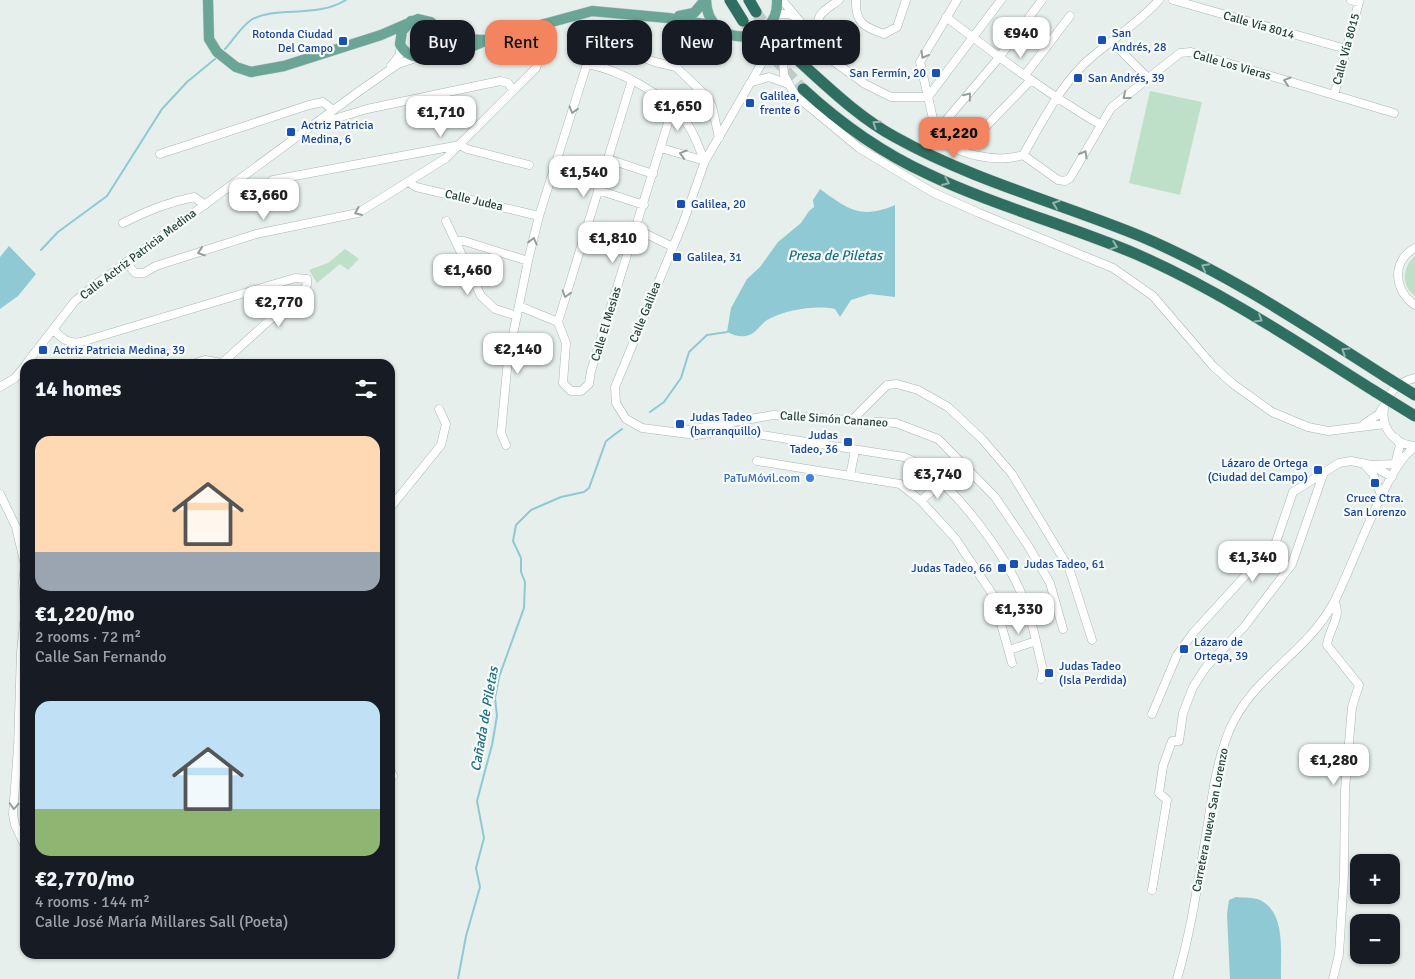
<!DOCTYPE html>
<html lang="en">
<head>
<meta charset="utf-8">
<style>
  :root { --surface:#171b24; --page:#20242c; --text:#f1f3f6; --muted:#9ea1a6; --accent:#f4845f }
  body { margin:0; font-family:Signika,sans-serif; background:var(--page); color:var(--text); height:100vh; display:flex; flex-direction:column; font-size:19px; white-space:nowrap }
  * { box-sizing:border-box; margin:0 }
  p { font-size:16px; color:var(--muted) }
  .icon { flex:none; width:28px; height:28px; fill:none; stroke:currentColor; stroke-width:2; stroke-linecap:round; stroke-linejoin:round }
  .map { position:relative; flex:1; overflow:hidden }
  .details { position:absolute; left:20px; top:359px; width:375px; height:600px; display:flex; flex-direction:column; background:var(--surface); border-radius:15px; box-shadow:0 1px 4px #0004 }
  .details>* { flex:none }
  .banner { position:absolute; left:410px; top:20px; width:475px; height:45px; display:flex; gap:10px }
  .buttons { position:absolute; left:1350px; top:854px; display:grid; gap:10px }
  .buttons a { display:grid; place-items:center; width:50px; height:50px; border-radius:10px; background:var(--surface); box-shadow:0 1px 4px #0004; font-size:25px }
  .price { position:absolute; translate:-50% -42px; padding:0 11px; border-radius:10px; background:#fff; color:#222; font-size:16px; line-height:32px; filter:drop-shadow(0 1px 2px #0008) }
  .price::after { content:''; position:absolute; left:50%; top:30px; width:15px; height:11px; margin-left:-8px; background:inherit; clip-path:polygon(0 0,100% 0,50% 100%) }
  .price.current { background:var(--accent); color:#111 }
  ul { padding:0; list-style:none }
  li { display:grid; align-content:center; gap:10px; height:265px; padding:0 15px }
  li span { display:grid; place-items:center; height:155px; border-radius:15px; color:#555 }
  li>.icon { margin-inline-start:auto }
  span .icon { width:90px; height:90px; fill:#fffc; stroke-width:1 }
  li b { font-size:21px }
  h2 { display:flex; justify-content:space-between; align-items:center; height:60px; padding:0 15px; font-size:21px }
  .chip { padding:0 18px; border-radius:15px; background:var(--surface); box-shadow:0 1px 4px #0004; font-size:18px; line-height:45px }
  .chip.current { background:var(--accent); color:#111 }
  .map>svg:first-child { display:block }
  .green { fill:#bfe0c8 }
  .water { fill:#8ec9d4 }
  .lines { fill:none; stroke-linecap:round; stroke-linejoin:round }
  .stream { stroke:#8ec9d4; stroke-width:2 }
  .highway-tunnel { stroke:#bfccc8; stroke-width:11; stroke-dasharray:11 5.5; stroke-linecap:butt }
  .minor-casing { stroke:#a8b8b2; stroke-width:9 }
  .major-casing { stroke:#c2cac8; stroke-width:11 }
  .highway-casing { stroke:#c2cac8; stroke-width:12 }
  .minor { stroke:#fff; stroke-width:8 }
  .major { stroke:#6aa596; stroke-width:10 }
  .highway { stroke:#2f6f62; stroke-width:11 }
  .highway-bridge-casing { stroke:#c2cac8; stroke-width:12; stroke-linecap:butt }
  .highway-bridge { stroke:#2f6f62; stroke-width:11 }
  .oneway { stroke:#92a09c }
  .oneway2 { stroke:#93b5ae }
  .transit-dot { fill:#1a4fb4; stroke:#f7fbf9; stroke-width:2 }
  .shop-dot { fill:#3f7fe0; stroke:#f7fbf9; stroke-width:2 }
  .labels { text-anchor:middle; stroke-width:4.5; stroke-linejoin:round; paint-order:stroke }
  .street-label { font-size:12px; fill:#24423a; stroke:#f7fbf9 }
  .transit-label { font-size:12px; fill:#164399; stroke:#f7fbf9; text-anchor:start }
  .shop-label { font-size:12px; fill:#366cbe; stroke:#f7fbf9; text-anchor:end }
  .water-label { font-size:14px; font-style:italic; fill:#1c6f80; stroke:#f7fbf9 }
</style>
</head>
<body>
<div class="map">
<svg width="1415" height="979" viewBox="0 0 1415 979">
  <rect width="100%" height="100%" fill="#e6efeb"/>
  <path class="green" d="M1150 91 1202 102 1180 195 1129 183Z
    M345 249 359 259 348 270 340 264 317 283 309 270 328 263Z
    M1415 256V296C1401 286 1402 267 1415 256Z"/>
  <path class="water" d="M820 189C848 209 860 220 895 205V297L870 294 851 300 840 317 835 309C815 305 785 310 767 320 761 324 756 333 749 335 742 338 733 335 727 332L731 308 747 279 760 267 778 242 801 223 809 211 814 207 813 200Z
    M9 246 36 274 18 296 0 309V257Z
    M1236 897C1243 898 1253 897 1260 900 1287 913 1280 955 1281 979H1230L1227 914 1229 900Z"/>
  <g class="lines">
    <path class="stream" d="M225 49C233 40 241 27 251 20 276 5 315 19 346 0
      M41 250 58 232 107 196 162 109 187 82 215 59
      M650 412 664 402 681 378 689 352 707 335 727 332
      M458 979 466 936 480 887 476 868 484 838 477 801 492 745 497 716 495 698 499 677 524 608 525 582 521 572V558L513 541 516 525 531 510 561 497 584 492 589 488 606 441 622 429"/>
    <path class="highway-tunnel" d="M756 12 774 37 800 62
      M743 21 772 56 803 89"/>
    <g class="minor-casing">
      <path id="minor" d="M782 0 833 61 865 84 891 97H928L1001 0
        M856 0C855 23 864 27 884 34L897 27 906 0
        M957 0 920 62 936 132C952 156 998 163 1023 155
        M1173 0 1346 49
        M775 14H789L797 18
        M946 17C996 55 1046 93 1101 125
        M773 19 782 46 784 75 795 95 859 148 932 192 979 213 1113 268 1153 296 1213 366 1233 384 1272 412 1308 427 1328 431 1385 424
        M759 32 773 41 780 52
        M757 33 763 44V61L705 161 683 223 615 387 616 403 626 419 642 428 696 435 730 430 904 457C947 473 1008 556 1024 600 1033 622 1037 647 1043 670L1041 679
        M742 37 754 41 764 49
        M1112 42 1148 78
        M818 43 821 38C814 14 820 14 839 0
        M612 46 655 62 676 67 706 96 712 106 719 138
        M391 66 399 56 401 47
        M1025 75 1070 16
        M752 82 769 77 788 84
        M1334 95 1359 2 1351 0
        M321 123 367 109 500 81 508 83 513 90
        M936 132 997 60 1042 0
        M661 148 705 161
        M963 150 1031 80
        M160 154 309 105 323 102 333 110
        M1023 155 1058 180 1065 181 1070 178 1111 108 1180 53 1191 52 1394 113
        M1023 155C1041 124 1058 90 1083 65 1107 42 1137 25 1159 0
        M608 159 653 174
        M557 160 602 176
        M410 183 416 187 539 216
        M264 187 273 180 460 145 467 149 529 165
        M598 190 644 205
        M446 221 481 296 495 309 517 316
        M123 223C146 211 169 202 194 197L205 205
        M636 229 673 247
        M457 241H464L528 261
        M1415 248C1391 261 1394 291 1415 305
        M126 262 135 273H144L156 266 256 234 358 213 446 158 536 68 538 61
        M519 306 558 322 566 343 563 383 571 391H581L589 384 591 371 672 110
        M558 322 632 80
        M53 329C62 339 68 344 81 342L295 278 307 279V285L303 290 221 364
        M26 364 75 301 90 289 358 92 398 64 416 58
        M193 364 205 360 222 363
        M1415 378C1372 388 1374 443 1415 446
        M0 387 15 378 25 366
        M853 419 887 385 897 384 918 390 948 407 982 439 1012 474 1069 568 1092 640
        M1364 424 1379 414 1383 407
        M683 431 773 415 896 423 938 439 995 497 1027 544 1050 583 1063 629
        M506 445 501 433 508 359 528 261 539 216 587 64C621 70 665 95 686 122 694 132 699 149 705 161
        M757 461 900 484 921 501 955 538 993 595 1012 663
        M1363 463 1373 474 1382 497
        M1395 465 1400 445 1396 438
        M1373 466 1392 477
        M850 476 855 450
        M0 494 16 527 25 565
        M921 501 940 483
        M390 508 441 445 446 424 439 409
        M25 565 23 582 25 610
        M25 615 21 652 18 748 13 814 15 825 25 846
        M1009 650 1036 641
        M1152 714 1177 655 1193 633 1276 542 1293 492 1339 463 1351 461 1371 465 1396 464
        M390 769 393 776
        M1152 890 1167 800 1159 793 1163 766 1172 741H1179L1183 713 1193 687 1206 667 1244 627 1292 564 1324 472
        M1177 979C1192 928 1199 875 1208 823 1212 796 1216 768 1225 742 1245 679 1303 658 1333 604 1350 574 1389 459 1415 448
        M1333 979 1339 954 1344 875 1345 790 1352 707 1359 685 1327 645C1328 631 1343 615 1334 602"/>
    </g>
    <g class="major-casing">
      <path id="major" d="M208 0 209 39 217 52 236 67 251 72 284 66 381 35 418 19 431 22 439 32 437 49 428 57
        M706 0C707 50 780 47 777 0
        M679 16 694 13 705 0
        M411 21 402 31 400 44C413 73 468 49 489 39L592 11 668 18 716 26
        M439 32 456 39 485 40"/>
    </g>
    <g class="highway-casing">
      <path id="highway" d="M730 0 743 21
        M749 0 756 12
        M800 62C830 89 860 118 895 137 972 180 1059 203 1140 236 1228 273 1306 326 1386 377
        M803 89C840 123 882 153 928 174 995 206 1068 225 1136 254 1221 291 1298 343 1376 392"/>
    </g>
    <use href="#minor" class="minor"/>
    <use href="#major" class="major"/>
    <use href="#highway" class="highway"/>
    <g class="highway-bridge-casing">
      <path id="highway-bridge" d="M1386 377 1415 395
        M1376 392 1415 416"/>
    </g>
    <use href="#highway-bridge" class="highway-bridge"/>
  </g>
  <defs><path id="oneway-chevron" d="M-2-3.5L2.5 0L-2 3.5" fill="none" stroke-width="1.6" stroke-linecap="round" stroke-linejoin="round" transform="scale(1.25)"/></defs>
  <g class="oneway">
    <use href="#oneway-chevron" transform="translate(924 55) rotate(119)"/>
    <use href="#oneway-chevron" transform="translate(1287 81) rotate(-163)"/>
    <use href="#oneway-chevron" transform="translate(968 96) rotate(-51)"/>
    <use href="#oneway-chevron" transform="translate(1126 96) rotate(142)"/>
    <use href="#oneway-chevron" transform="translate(573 110) rotate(107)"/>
    <use href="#oneway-chevron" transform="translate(683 154) rotate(-163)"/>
    <use href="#oneway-chevron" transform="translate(1084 154) rotate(-60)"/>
    <use href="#oneway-chevron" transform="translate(358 212) rotate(157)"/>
    <use href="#oneway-chevron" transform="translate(533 241) rotate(-76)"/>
    <use href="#oneway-chevron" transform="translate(201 252) rotate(162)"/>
    <use href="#oneway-chevron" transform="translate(566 294) rotate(107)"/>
    <use href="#oneway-chevron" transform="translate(14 806) rotate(94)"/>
  </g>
  <g class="oneway2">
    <use href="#oneway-chevron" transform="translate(876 124) rotate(-146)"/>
    <use href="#oneway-chevron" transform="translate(946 182) rotate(23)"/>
    <use href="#oneway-chevron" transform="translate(1056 204) rotate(-160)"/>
    <use href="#oneway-chevron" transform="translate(1114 246) rotate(21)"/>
    <use href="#oneway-chevron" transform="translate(1205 267) rotate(-152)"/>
    <use href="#oneway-chevron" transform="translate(1259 319) rotate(31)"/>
    <use href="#oneway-chevron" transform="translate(1345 351) rotate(-148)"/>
  </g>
  <g class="transit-dot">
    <rect x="1097" y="35" width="10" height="10" rx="2.5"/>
    <rect x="338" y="36" width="10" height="10" rx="2.5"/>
    <rect x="931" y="68" width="10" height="10" rx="2.5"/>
    <rect x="1073" y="73" width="10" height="10" rx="2.5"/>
    <rect x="745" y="98" width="10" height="10" rx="2.5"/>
    <rect x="286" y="127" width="10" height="10" rx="2.5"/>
    <rect x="676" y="199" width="10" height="10" rx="2.5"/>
    <rect x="672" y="252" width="10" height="10" rx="2.5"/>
    <rect x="38" y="345" width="10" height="10" rx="2.5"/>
    <rect x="675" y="419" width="10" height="10" rx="2.5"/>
    <rect x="843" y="437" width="10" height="10" rx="2.5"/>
    <rect x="1313" y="465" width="10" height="10" rx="2.5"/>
    <rect x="1370" y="478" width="10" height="10" rx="2.5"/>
    <rect x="1009" y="559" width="10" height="10" rx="2.5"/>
    <rect x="997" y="563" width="10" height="10" rx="2.5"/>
    <rect x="1179" y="644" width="10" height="10" rx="2.5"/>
    <rect x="1044" y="668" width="10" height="10" rx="2.5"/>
  </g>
  <circle class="shop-dot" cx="810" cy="478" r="5"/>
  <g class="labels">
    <g class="street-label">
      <text transform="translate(1259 25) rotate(16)" y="4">Calle Vía 8014</text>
      <text transform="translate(1346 49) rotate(-75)" y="4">Calle Vía 8015</text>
      <text transform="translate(1232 65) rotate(16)" y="4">Calle Los Vieras</text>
      <text transform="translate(474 200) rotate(13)" y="4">Calle Judea</text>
      <text transform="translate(138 254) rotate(-37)" y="4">Calle Actriz Patricia Medina</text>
      <text transform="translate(645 312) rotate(-68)" y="4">Calle Galilea</text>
      <text transform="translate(606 324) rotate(-73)" y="4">Calle El Mesias</text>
      <text transform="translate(834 419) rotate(4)" y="4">Calle Simón Cananeo</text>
      <text transform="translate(1210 820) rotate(-79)" y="4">Carretera nueva San Lorenzo</text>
    </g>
    <g class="transit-label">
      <text x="1112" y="37">San<tspan x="1112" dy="14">Andrés, 28</tspan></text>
      <text x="333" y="38" text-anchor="end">Rotonda Ciudad<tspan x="333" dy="14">Del Campo</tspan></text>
      <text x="926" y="77" text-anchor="end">San Fermín, 20</text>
      <text x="1088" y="82">San Andrés, 39</text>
      <text x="760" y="100">Galilea,<tspan x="760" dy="14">frente 6</tspan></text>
      <text x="301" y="129">Actriz Patricia<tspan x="301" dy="14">Medina, 6</tspan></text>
      <text x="691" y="208">Galilea, 20</text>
      <text x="687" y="261">Galilea, 31</text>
      <text x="53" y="354">Actriz Patricia Medina, 39</text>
      <text x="690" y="421">Judas Tadeo<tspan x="690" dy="14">(barranquillo)</tspan></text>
      <text x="838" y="439" text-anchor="end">Judas<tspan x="838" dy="14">Tadeo, 36</tspan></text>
      <text x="1308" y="467" text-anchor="end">Lázaro de Ortega<tspan x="1308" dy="14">(Ciudad del Campo)</tspan></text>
      <text x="1375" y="502" text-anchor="middle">Cruce Ctra.<tspan x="1375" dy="14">San Lorenzo</tspan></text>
      <text x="1024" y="568">Judas Tadeo, 61</text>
      <text x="992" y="572" text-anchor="end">Judas Tadeo, 66</text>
      <text x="1194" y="646">Lázaro de<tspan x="1194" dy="14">Ortega, 39</tspan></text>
      <text x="1059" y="670">Judas Tadeo<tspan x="1059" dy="14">(Isla Perdida)</tspan></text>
    </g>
    <g class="shop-label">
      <text x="800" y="482">PaTuMóvil.com</text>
    </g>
    <g class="water-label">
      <text x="835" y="260">Presa de Piletas</text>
      <text transform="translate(484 719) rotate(-80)" y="5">Cañada de Piletas</text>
    </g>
  </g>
</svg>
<div class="buttons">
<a>+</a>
<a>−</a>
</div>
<b class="price" style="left:1021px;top:59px">€940</b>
<b class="price" style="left:678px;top:132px">€1,650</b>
<b class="price" style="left:441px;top:138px">€1,710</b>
<b class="price current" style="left:954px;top:159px">€1,220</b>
<b class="price" style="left:584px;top:198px">€1,540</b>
<b class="price" style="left:264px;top:221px">€3,660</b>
<b class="price" style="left:613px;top:264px">€1,810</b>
<b class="price" style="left:468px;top:296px">€1,460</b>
<b class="price" style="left:279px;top:328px">€2,770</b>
<b class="price" style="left:518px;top:375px">€2,140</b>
<b class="price" style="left:938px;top:500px">€3,740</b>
<b class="price" style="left:1253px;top:583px">€1,340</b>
<b class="price" style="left:1019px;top:635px">€1,330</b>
<b class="price" style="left:1334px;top:786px">€1,280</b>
<div class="banner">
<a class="chip">Buy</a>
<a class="chip current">Rent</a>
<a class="chip">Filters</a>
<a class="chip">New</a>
<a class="chip">Apartment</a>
</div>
<section class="details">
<h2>14 homes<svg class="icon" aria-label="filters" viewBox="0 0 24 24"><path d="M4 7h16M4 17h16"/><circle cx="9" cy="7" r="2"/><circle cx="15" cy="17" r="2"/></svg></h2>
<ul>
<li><span style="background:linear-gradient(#ffd9b3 75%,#9aa5b1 0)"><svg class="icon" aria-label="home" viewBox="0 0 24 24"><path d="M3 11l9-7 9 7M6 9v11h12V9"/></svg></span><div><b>€1,220/mo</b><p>2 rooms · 72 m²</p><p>Calle San Fernando</p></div></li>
<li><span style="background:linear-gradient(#bfe0f5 70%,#8fb573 0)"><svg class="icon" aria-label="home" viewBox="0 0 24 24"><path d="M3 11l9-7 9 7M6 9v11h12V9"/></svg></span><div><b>€2,770/mo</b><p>4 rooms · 144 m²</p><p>Calle José María Millares Sall (Poeta)</p></div></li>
</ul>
</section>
</div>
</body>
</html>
